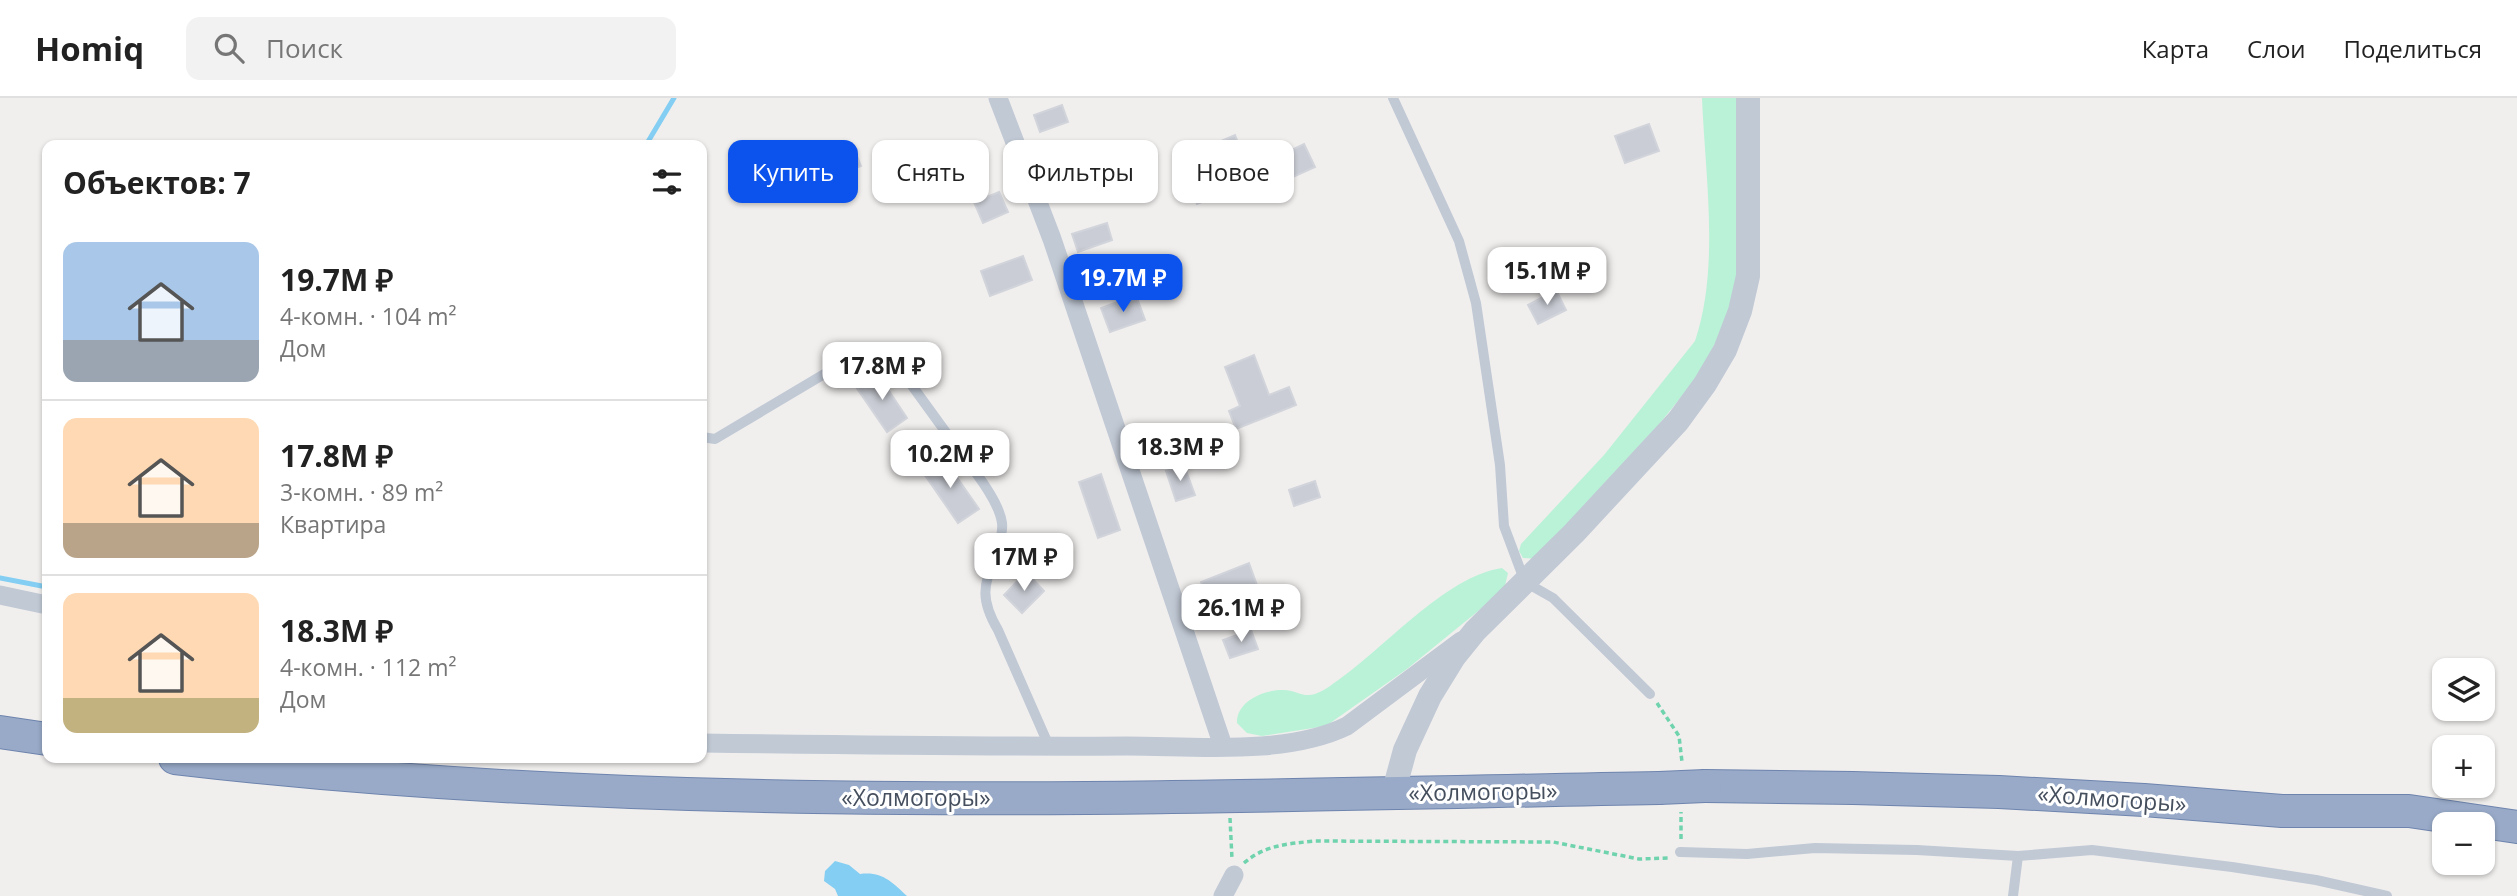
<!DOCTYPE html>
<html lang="ru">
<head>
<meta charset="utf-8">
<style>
  :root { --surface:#fff; --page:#f2f2f2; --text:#222; --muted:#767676; --line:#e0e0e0; --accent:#0c53ee }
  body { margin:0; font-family:"Open Sans",sans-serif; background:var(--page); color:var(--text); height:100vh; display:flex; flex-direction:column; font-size:26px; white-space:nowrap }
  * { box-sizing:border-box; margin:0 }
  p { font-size:23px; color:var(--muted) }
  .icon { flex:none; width:38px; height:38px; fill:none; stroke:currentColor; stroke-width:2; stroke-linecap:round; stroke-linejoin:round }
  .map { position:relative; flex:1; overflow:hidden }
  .sheet { position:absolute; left:42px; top:42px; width:665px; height:623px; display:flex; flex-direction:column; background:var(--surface); border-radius:14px; box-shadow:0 2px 5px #0004 }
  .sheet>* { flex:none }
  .top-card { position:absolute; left:728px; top:42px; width:665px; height:63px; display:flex; gap:14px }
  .buttons { position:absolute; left:2432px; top:560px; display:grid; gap:14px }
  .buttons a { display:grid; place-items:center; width:63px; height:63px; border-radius:14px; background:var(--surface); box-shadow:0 2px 5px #0004; font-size:35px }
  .price { position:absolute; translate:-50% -60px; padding:0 16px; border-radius:14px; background:#fff; color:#222; font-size:23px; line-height:46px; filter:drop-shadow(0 2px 4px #0008) }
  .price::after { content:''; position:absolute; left:50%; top:42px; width:21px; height:16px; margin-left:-10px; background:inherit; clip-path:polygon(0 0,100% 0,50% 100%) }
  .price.active { background:var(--accent); color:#fff }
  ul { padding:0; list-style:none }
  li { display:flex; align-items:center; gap:21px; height:175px; padding:0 21px }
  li+li { border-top:2px solid var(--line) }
  li span { display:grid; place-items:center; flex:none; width:196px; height:140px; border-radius:14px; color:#555 }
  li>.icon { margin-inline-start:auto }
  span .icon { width:84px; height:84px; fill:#fffc; stroke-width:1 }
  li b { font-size:30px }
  h2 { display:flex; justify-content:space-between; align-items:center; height:84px; padding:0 21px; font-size:30px }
  .chip { padding:0 24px; border-radius:14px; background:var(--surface); box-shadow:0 2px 5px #0004; font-size:24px; line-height:63px }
  .chip.active { background:var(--accent); color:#fff }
  header { display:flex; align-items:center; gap:42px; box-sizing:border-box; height:98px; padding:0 35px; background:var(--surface); border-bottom:2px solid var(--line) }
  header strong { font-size:33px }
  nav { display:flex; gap:38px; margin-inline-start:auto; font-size:24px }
  .search { width:490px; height:63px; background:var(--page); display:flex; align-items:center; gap:18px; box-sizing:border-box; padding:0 24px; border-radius:14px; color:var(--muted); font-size:26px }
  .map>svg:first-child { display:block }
  .green { fill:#baf2d7 }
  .water { fill:#83cef2 }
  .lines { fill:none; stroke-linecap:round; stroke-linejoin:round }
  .stream { stroke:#83cef2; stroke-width:5 }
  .building { fill:#cacdd5; stroke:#d2d4db; stroke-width:2 }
  .trunk-casing { stroke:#6e84ad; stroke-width:34 }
  .path { stroke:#6fd3ae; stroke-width:3.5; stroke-dasharray:5 3.5; stroke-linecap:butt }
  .service { stroke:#c1c9d5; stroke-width:10 }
  .minor { stroke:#c1c9d5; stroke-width:19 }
  .tertiary { stroke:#c1c9d5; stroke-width:24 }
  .trunk { stroke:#98aac8; stroke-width:32 }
  .trunk-bridge-casing { stroke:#6e84ad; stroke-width:34; stroke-linecap:butt }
  .trunk-bridge { stroke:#98aac8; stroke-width:32 }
  .labels { text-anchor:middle; stroke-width:6; stroke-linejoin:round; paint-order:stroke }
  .street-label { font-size:23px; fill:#454f5e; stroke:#fff }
</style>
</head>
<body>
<header>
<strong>Homiq</strong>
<div class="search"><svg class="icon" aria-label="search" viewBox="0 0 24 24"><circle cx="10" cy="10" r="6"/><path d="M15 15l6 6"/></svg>Поиск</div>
<nav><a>Карта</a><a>Слои</a><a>Поделиться</a></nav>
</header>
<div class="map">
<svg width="2517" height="798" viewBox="0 0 2517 798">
  <rect width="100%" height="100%" fill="#f1efee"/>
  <path class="green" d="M1702 0H1738L1741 143 1732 213 1698 278 1623 371 1538 461 1523 460 1519 453 1521 446 1604 357 1695 243C1720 169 1705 77 1702 0Z
    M1502 470 1508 475 1504 492 1407 571 1326 628 1262 638 1247 635 1237 625C1236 603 1265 591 1284 592 1295 592 1303 600 1315 596 1321 594 1329 589 1334 585 1382 553 1445 478 1502 470Z"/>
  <path class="water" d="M835 763 849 767 860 776C882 773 892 784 907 798H838L835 791 824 783 825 773Z"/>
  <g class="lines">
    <path class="stream" d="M646 47 674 0
      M0 480 47 489"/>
  </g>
  <path class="building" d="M1062 7 1068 24 1040 34 1034 17Z
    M1649 26 1659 53 1625 65 1615 38Z
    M1235 37 1241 52 1221 61 1214 46Z
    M1304 46 1315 69 1293 79 1283 56Z
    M1093 49 1101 69 1055 86 1047 66Z
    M854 51 861 68 829 81 822 65Z
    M1216 80 1222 96 1197 106 1190 90Z
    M999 94 1008 114 983 125 974 104Z
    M1107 125 1112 142 1078 154 1072 136Z
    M1023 158 1032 182 990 198 981 173Z
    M1556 192 1566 212 1538 226 1528 207Z
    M1136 197 1145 222 1110 234 1101 210Z
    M1254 257 1269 297 1289 289 1296 307 1236 331 1229 313 1240 308 1225 269Z
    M877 275 907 320 887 334 856 289Z
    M942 358 979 411 958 425 922 373Z
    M1184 367 1195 397 1176 403 1166 373Z
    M1101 376 1120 432 1098 440 1079 384Z
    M1315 383 1320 399 1294 408 1289 392Z
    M1249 465 1258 490 1211 508 1201 484Z
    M1026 474 1044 493 1022 515 1004 497Z
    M1251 532 1258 551 1230 560 1223 542Z"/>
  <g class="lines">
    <g class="trunk-casing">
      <path id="trunk" d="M0 634 47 641
        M175 660C668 718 1164 699 1659 690
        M1705 688 1853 690 1999 694 2144 702 2282 713H2409L2517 729"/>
    </g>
    <path class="path" d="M1657 605 1679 638 1682 664
      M1230 720 1232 761
      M1681 741V714
      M1244 765C1265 747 1287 746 1314 743L1553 744 1639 761 1670 760"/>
    <path class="service" d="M1393 0 1459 143 1476 205 1500 367 1504 428 1525 484 1553 500 1650 596
      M702 339 715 341 863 253 892 260C914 290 936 321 958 351 972 370 999 402 1002 425 1003 433 1000 443 997 451 985 486 978 498 998 532L1049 648
      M1680 754 1747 756 1815 750 1917 752 2018 758 2092 752 2232 769 2316 782 2387 798
      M2013 798 2018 758"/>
    <path class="minor" d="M998 0 1052 141 1223 648
      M0 497 47 507
      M702 645C843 647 985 649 1127 648 1195 648 1285 658 1347 628L1461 543
      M1223 798 1234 777"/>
    <path class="tertiary" d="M1393 696 1405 652 1430 598 1454 559 1475 533 1574 435 1678 323 1705 286 1725 252 1740 213 1748 178V0"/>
    <use href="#trunk" class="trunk"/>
    <g class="trunk-bridge-casing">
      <path id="trunk-bridge" d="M1659 690 1705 688"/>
    </g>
    <use href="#trunk-bridge" class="trunk-bridge"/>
  </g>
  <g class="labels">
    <g class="street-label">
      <text transform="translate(1483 694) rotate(-1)" y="8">«Холмогоры»</text>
      <text x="916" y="708">«Холмогоры»</text>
      <text transform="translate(2112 701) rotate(4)" y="8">«Холмогоры»</text>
    </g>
  </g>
</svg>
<div class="buttons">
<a><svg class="icon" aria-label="layers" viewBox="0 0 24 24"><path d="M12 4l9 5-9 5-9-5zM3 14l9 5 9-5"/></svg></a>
<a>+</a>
<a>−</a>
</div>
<b class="price" style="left:1547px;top:209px">15.1M ₽</b>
<b class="price active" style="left:1123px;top:216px">19.7M ₽</b>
<b class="price" style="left:882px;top:304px">17.8M ₽</b>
<b class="price" style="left:1180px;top:385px">18.3M ₽</b>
<b class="price" style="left:950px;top:392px">10.2M ₽</b>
<b class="price" style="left:1024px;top:495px">17M ₽</b>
<b class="price" style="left:1241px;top:546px">26.1M ₽</b>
<div class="top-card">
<a class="chip active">Купить</a>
<a class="chip">Снять</a>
<a class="chip">Фильтры</a>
<a class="chip">Новое</a>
</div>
<section class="sheet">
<h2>Объектов: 7<svg class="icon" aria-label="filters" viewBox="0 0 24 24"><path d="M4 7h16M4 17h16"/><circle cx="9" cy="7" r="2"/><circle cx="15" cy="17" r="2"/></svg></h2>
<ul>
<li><span style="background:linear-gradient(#a9c7e8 70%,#9aa5b1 0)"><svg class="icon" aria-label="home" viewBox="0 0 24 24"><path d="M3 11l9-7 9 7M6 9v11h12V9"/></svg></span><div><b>19.7M ₽</b><p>4-комн. · 104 m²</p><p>Дом</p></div></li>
<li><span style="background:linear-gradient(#ffd9b3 75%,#b9a48a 0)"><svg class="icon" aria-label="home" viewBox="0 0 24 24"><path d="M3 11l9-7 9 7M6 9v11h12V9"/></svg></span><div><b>17.8M ₽</b><p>3-комн. · 89 m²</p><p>Квартира</p></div></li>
<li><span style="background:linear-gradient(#ffd9b3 75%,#c2b280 0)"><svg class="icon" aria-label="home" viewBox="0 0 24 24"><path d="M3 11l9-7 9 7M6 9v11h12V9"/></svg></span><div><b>18.3M ₽</b><p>4-комн. · 112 m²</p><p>Дом</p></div></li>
</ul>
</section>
</div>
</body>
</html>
